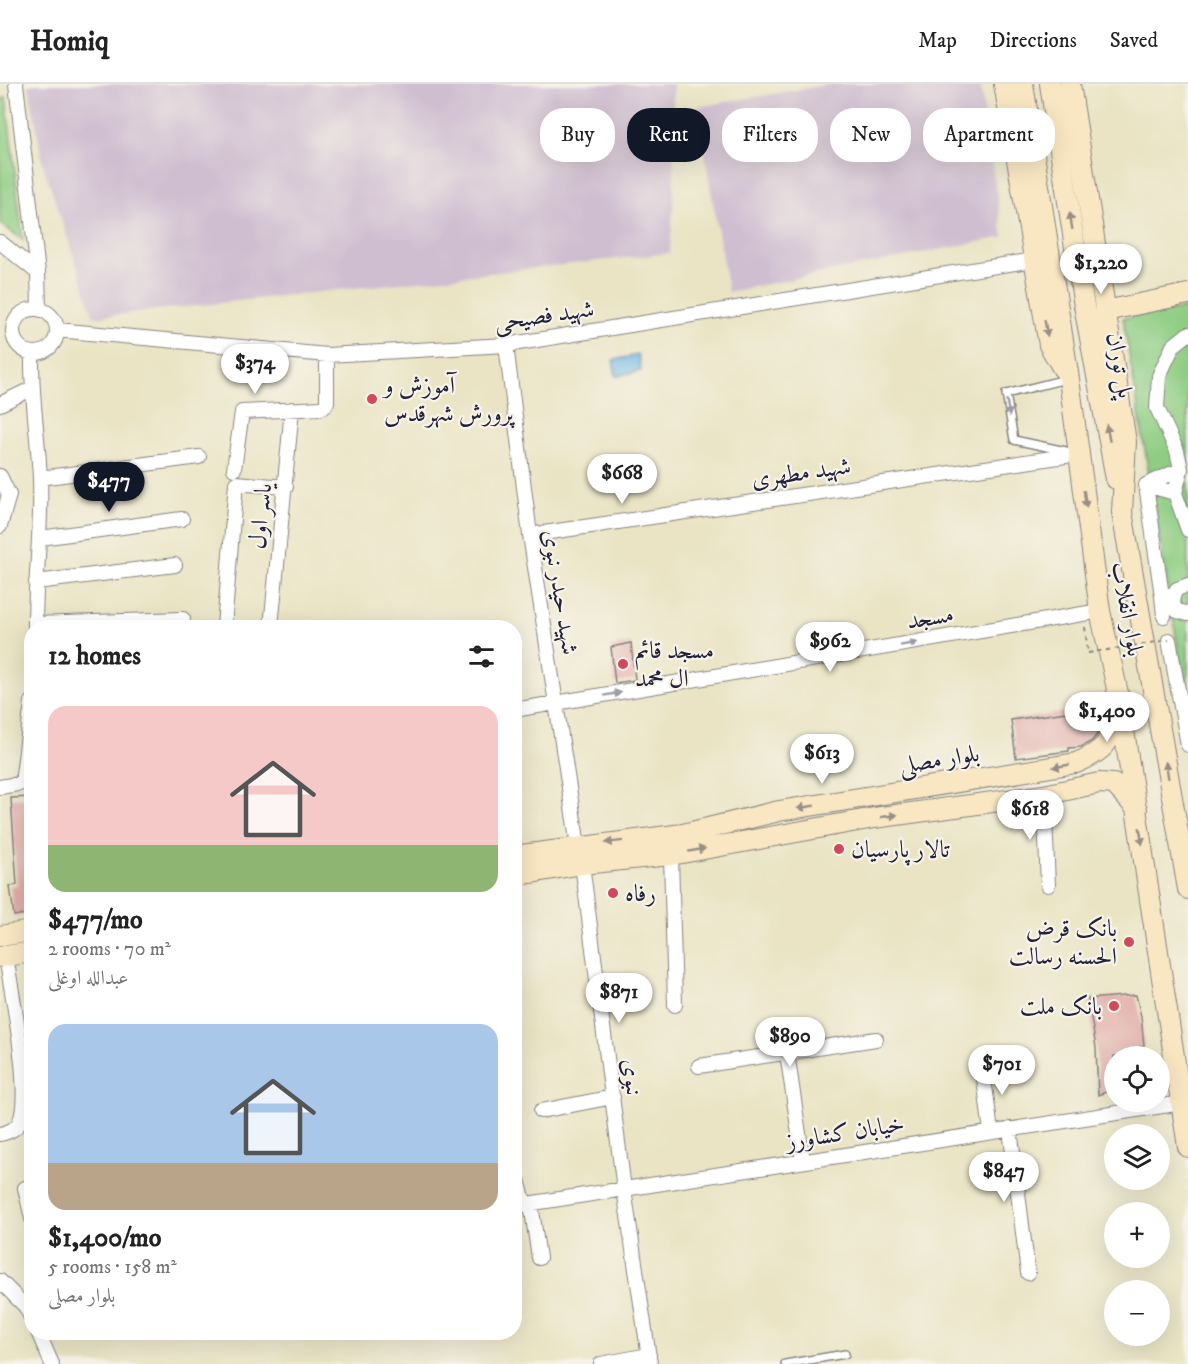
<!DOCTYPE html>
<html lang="en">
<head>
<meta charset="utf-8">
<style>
  :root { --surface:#fff; --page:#f6f6f6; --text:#222; --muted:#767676; --line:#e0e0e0; --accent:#111827 }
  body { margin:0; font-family:"IM FELL DW Pica",Amiri,serif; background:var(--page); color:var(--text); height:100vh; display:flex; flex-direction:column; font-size:22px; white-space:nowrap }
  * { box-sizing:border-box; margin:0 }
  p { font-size:20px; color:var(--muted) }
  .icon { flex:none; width:33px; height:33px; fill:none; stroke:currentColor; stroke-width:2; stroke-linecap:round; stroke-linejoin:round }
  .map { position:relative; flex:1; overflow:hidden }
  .details { position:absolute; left:24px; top:536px; width:498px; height:720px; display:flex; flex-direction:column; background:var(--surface); border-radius:24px; box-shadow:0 6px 24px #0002 }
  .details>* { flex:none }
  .guide { position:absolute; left:540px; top:24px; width:558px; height:54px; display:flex; gap:12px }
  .fabs { position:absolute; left:1104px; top:962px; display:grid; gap:12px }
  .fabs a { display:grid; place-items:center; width:66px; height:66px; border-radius:50%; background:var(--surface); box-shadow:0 6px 24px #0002; font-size:30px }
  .price { position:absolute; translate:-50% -51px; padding:0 14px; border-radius:21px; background:#fff; color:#222; font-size:20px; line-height:39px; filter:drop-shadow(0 2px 3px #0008) }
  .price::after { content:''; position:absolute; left:50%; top:36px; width:18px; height:14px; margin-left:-9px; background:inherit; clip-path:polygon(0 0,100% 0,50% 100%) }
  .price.selected { background:var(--accent); color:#fff }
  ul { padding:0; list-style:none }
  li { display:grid; align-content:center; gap:12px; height:318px; padding:0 24px }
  li span { display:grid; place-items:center; height:186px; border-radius:18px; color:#555 }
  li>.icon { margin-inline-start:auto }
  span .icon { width:108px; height:108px; fill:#fffc; stroke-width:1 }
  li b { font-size:26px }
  h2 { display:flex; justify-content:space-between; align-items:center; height:72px; padding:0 24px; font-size:26px }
  .tag { padding:0 21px; border-radius:24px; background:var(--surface); box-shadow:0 6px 24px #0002; font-size:21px; line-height:54px }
  .tag.selected { background:var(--accent); color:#fff }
  header { display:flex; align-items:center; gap:36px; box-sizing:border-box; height:84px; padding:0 30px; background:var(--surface); border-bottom:2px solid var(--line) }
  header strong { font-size:28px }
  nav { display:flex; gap:33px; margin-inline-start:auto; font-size:21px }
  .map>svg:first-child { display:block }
  .industrial { fill:#cfbdd0 }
  .green { fill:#8fcd83; stroke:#58785f; stroke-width:1.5 }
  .water { fill:#6cb8e5; stroke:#476d90; stroke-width:1.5 }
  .building { fill:#e1aba8 }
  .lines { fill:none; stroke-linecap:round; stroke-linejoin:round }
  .lane-casing { stroke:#868380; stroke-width:10 }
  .street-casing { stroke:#868380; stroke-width:16 }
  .secondary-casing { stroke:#868380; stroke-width:22 }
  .path { stroke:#868380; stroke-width:2; stroke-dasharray:4.5 4.5; stroke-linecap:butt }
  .lane { stroke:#fff; stroke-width:7 }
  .street { stroke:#fff; stroke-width:14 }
  .secondary { stroke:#f9e7c3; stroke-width:20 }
  .path-bridge { stroke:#868380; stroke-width:2; stroke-dasharray:4.5 4.5; stroke-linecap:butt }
  .oneway { fill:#988e86 }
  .oneway2 { fill:#9c9ca7 }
  .poi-dot { fill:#d1495b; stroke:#f7f3e8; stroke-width:2 }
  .labels { text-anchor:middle; stroke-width:4.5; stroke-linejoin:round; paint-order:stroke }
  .street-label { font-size:24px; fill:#22223b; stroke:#f7f3e8 }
  .poi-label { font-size:24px; fill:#22223b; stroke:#f7f3e8; text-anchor:start }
</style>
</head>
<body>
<header>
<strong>Homiq</strong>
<nav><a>Map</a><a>Directions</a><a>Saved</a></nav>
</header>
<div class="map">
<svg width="1188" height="1280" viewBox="0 0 1188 1280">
  <rect width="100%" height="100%" fill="#f7f3e8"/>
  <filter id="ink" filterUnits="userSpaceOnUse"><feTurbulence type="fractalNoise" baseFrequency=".0167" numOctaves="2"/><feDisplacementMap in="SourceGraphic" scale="12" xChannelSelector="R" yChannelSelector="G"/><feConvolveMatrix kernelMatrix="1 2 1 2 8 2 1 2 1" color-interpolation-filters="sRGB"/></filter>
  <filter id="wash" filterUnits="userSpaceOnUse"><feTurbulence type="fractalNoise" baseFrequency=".008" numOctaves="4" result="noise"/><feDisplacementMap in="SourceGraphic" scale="24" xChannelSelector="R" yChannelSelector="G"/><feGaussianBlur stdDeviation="1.35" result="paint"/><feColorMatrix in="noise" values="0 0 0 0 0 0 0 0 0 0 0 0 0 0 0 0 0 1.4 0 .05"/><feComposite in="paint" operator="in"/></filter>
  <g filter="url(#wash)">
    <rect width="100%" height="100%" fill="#eae4c5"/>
    <path class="industrial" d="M37 0H673L674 108 670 169 94 233 43 81 29 1Z
      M831 0H980L1003 153 728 208 697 23Z"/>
    <path class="green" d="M6 13 23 156 0 139V18Z
      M1188 224V625L1123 234Z"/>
    <path class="water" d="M638 271 641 287 616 292 613 276Z"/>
    <g id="blocks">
      <path class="building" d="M631 559 635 596 615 599 611 563Z
        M1073 625H1094L1098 649 1092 657 1081 663 1069 664V667L1016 674 1011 636 1073 627Z
        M32 713V829L14 832 10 802 17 801 11 714Z
        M1136 911 1141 932 1144 962 1140 963V972H1114V1005L1098 1011 1096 964 1088 915Z"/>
    </g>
  </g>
  <g filter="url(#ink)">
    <use href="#blocks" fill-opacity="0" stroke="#868380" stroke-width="1.5"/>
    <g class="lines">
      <g class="lane-casing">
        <path id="lane" d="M1066 367 1014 356 1006 310 1066 295
          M785 1280 845 1270"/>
      </g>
      <g class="street-casing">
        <path id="street" d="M16 0 38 189 39 225
          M0 158 38 189
          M13 247a22 22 0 1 1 44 0a22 22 0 1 1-44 0Z
          M57 246 327 271 506 261 1034 176
          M506 261 530 451 578 762
          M32 269C31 313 38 352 40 394 42 444 35 493 35 543
          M0 320 31 305
          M234 385 242 328 321 324 325 322 327 318V271
          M0 392 9 411 0 442
          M40 394 199 373
          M1146 401 1181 385
          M1175 409 1188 446
          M530 451 1079 370
          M40 454 182 435
          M36 498 175 481
          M1188 501 1177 505C1171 513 1171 519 1177 527L1188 530
          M1162 512 1146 401 1175 409 1181 385 1177 367 1157 324 1159 292 1173 262 1188 250
          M1164 532 1162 512 1169 511
          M35 540 183 535
          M224 543 236 399 286 403
          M271 543 292 325
          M1169 556 1188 661
          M514 626 1100 527
          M22 699 32 618
          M0 703 29 698
          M1044 711 1048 801
          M671 771 675 921
          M582 780 624 1105 650 1280
          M787 969 803 1077
          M982 979 991 1048
          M699 982 876 955
          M541 1027 613 1013
          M1010 1045 1028 1189
          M0 1050C7 1049 16 1045 19 1039 33 1012 11 905 6 872
          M514 1082 525 1121
          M25 1104 32 1135
          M531 1120 539 1174
          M514 1122 1182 1019
          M0 1197 25 1222
          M32 1216 25 1222 32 1235
          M38 1248 52 1280
          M601 1280 649 1271"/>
      </g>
      <g class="secondary-casing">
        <path id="secondary" d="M1004 0 1049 261 1063 285
          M1023 0 1069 295 1100 527 1119 614 1188 1063
          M1050 0 1083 216 1116 395
          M1070 0 1126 358 1122 428 1188 805
          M1105 227 1188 210
          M514 772 683 750 779 727 1076 679C1105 667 1111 659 1116 629
          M514 792 582 780 671 771 874 734 1044 711 1099 699 1114 700 1137 725
          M0 852 32 847
          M0 873 32 868"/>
      </g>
      <path class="path" d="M1085 543 1088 569"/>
      <use href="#lane" class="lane"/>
      <use href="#street" class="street"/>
      <use href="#secondary" class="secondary"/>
      <path class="path-bridge" d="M1088 569 1169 556"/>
    </g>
    <defs><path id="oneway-solid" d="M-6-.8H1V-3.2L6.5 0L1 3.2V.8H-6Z" transform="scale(1.5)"/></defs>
    <g class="oneway">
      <use href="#oneway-solid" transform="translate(1071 137) rotate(-99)"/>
      <use href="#oneway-solid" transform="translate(1046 244) rotate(80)"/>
      <use href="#oneway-solid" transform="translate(1108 349) rotate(-101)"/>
      <use href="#oneway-solid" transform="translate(1085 415) rotate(82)"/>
      <use href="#oneway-solid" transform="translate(1061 682) rotate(171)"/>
      <use href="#oneway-solid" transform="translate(1167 686) rotate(-100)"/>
      <use href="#oneway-solid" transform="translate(806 723) rotate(171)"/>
      <use href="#oneway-solid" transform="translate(889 732) rotate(-8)"/>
      <use href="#oneway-solid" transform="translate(1141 752) rotate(81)"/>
      <use href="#oneway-solid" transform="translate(614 758) rotate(173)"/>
      <use href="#oneway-solid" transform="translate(697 766) rotate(-10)"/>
    </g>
    <g class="oneway2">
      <use href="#oneway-solid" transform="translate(1008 324) rotate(80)"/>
      <use href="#oneway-solid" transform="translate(909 560) rotate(-10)"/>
      <use href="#oneway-solid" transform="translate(613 610) rotate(-10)"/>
    </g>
  </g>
  <g class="poi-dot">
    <circle cx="372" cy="315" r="6"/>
    <circle cx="623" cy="580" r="6"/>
    <circle cx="839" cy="765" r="6"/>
    <circle cx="613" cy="809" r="6"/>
    <circle cx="1129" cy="858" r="6"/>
    <circle cx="1114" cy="922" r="6"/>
  </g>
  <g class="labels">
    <g class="street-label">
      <text transform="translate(544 231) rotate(-8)" y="8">شهید فصیحی</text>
      <text transform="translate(1121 281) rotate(79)" y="8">پل توران</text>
      <text transform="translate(801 388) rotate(-8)" y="8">شهید مطهری</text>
      <text transform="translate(260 432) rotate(-84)" y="8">یاسر اول</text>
      <text transform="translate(561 508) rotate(81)" y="8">شهید حیدر نبوی</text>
      <text transform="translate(1128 525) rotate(80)" y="8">بلوار انقلاب</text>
      <text transform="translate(930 533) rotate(-10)" y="8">مسجد</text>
      <text transform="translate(939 675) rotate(-9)" y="8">بلوار مصلی</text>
      <text transform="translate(633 993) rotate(83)" y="8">نبوی</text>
      <text transform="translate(845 1048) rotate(-9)" y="8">خیابان کشاورز</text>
    </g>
    <g class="poi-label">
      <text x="384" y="309">آموزش و<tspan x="384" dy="28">پرورش شهرقدس</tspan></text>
      <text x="635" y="574">مسجد قائم<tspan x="635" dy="28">ال محمد</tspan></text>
      <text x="851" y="773">تالار پارسیان</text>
      <text x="625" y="817">رفاه</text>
      <text x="1117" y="852" text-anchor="end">بانک قرض<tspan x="1117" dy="28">الحسنه رسالت</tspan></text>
      <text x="1102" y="930" text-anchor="end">بانک ملت</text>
    </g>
  </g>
</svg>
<div class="fabs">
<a><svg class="icon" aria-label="locate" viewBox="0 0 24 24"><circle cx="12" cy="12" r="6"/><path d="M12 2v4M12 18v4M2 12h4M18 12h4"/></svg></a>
<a><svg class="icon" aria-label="layers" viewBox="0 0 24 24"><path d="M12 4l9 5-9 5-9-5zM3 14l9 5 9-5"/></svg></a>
<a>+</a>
<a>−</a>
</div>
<b class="price" style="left:1101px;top:211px">$1,220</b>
<b class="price" style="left:255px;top:311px">$374</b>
<b class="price" style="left:622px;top:421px">$668</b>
<b class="price selected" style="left:109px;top:429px">$477</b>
<b class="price" style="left:830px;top:589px">$962</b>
<b class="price" style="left:1107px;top:659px">$1,400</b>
<b class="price" style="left:822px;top:701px">$613</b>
<b class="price" style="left:1030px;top:757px">$618</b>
<b class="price" style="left:619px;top:940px">$871</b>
<b class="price" style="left:790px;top:984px">$890</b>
<b class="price" style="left:1002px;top:1012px">$701</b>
<b class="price" style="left:1004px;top:1119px">$847</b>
<div class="guide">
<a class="tag">Buy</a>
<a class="tag selected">Rent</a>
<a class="tag">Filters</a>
<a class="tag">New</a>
<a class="tag">Apartment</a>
</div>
<section class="details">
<h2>12 homes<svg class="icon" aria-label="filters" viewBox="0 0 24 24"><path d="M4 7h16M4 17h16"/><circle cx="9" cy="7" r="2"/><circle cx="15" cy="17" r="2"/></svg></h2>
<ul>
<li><span style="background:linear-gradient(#f6c9c9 75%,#8fb573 0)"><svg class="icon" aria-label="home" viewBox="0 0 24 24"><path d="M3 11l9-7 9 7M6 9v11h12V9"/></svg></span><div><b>$477/mo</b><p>2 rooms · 70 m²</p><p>عبدالله اوغلی</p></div></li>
<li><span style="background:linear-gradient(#a9c7e8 75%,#b9a48a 0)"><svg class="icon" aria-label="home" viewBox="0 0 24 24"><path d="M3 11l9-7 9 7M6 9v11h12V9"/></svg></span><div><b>$1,400/mo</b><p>5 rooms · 158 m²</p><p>بلوار مصلی</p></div></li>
</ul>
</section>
</div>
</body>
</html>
